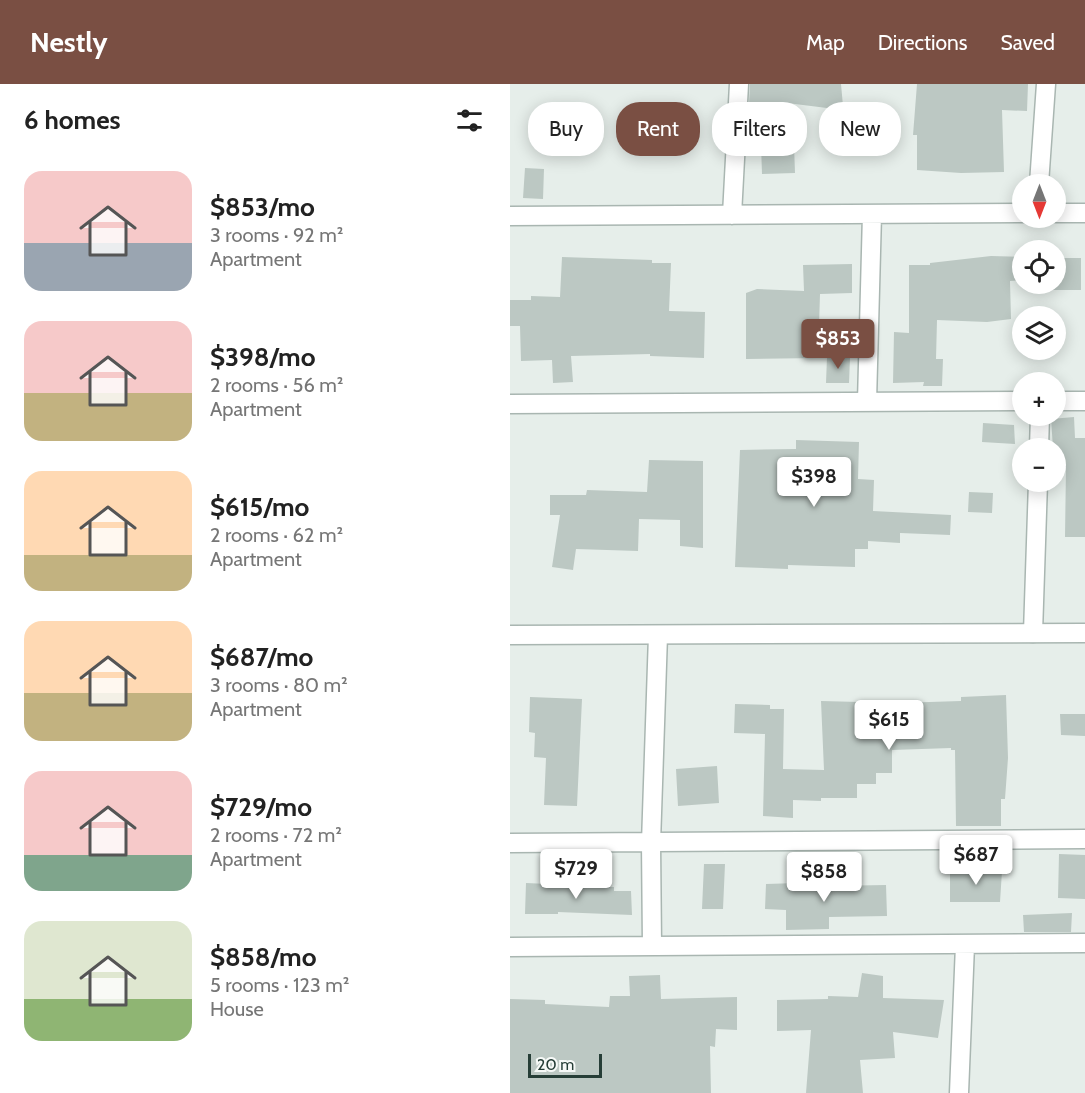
<!DOCTYPE html>
<html lang="en">
<head>
<meta charset="utf-8">
<style>
  :root { --surface:#fff; --page:#f2f2f2; --text:#222; --muted:#767676; --accent:#7a4f43 }
  body { margin:0; font-family:Cabin,sans-serif; background:var(--page); color:var(--text); height:100vh; display:flex; flex-direction:column; font-size:22px; white-space:nowrap }
  * { box-sizing:border-box; margin:0 }
  p { font-size:20px; color:var(--muted) }
  .icon { flex:none; width:33px; height:33px; fill:none; stroke:currentColor; stroke-width:2; stroke-linecap:round; stroke-linejoin:round }
  .map { position:relative; flex:1; overflow:hidden }
  .panel { display:flex; flex-direction:column; background:var(--surface); width:510px }
  .panel>* { flex:none }
  .guide { position:absolute; left:18px; top:18px; width:466px; height:54px; display:flex; gap:12px }
  .needle { width:39px; rotate:180deg }
  .controls { position:absolute; left:502px; top:90px; display:grid; gap:12px }
  .controls a { display:grid; place-items:center; width:54px; height:54px; border-radius:50%; background:var(--surface); box-shadow:0 3px 15px #0003; font-size:30px }
  .scale { position:absolute; left:18px; bottom:15px; width:74px; box-sizing:border-box; padding-left:6px; border:3px solid #263e37; border-top:0; font-size:16px; line-height:21px; white-space:nowrap; color:#263e37; -webkit-text-stroke:4px #f7faf8; paint-order:stroke }
  .price { position:absolute; translate:-50% -51px; padding:0 14px; border-radius:6px; background:#fff; color:#222; font-size:20px; line-height:39px; filter:drop-shadow(0 2px 3px #0008) }
  .price::after { content:''; position:absolute; left:50%; top:36px; width:18px; height:14px; margin-left:-9px; background:inherit; clip-path:polygon(0 0,100% 0,50% 100%) }
  .price.active { background:var(--accent); color:#fff }
  ul { padding:0; list-style:none }
  li { display:flex; align-items:center; gap:18px; height:150px; padding:0 24px }
  li span { display:grid; place-items:center; flex:none; width:168px; height:120px; border-radius:18px; color:#555 }
  li>.icon { margin-inline-start:auto }
  span .icon { width:72px; height:72px; fill:#fffc; stroke-width:1 }
  li b { font-size:26px }
  h2 { display:flex; justify-content:space-between; align-items:center; height:72px; padding:0 24px; font-size:26px }
  .tag { padding:0 21px; border-radius:24px; background:var(--surface); box-shadow:0 3px 15px #0003; font-size:21px; line-height:54px }
  .tag.active { background:var(--accent); color:#fff }
  header { display:flex; align-items:center; gap:36px; box-sizing:border-box; height:84px; padding:0 30px; background:var(--accent); color:#fff }
  header strong { font-size:28px }
  nav { display:flex; gap:33px; margin-inline-start:auto; font-size:21px }
  main { display:flex; flex:1; min-height:0 }
  .map>svg:first-child { display:block }
  .building { fill:#bcc8c3 }
  .lines { fill:none; stroke-linecap:round; stroke-linejoin:round }
  .minor-casing { stroke:#a9b6b1; stroke-width:21 }
  .tertiary-casing { stroke:#a9b6b1; stroke-width:21 }
  .minor { stroke:#fff; stroke-width:18 }
  .tertiary { stroke:#fff; stroke-width:18 }
</style>
</head>
<body>
<header>
<strong>Nestly</strong>
<nav><a>Map</a><a>Directions</a><a>Saved</a></nav>
</header>
<main>
<section class="panel">
<h2>6 homes<svg class="icon" aria-label="filters" viewBox="0 0 24 24"><path d="M4 7h16M4 17h16"/><circle cx="9" cy="7" r="2"/><circle cx="15" cy="17" r="2"/></svg></h2>
<ul>
<li><span style="background:linear-gradient(#f6c9c9 60%,#9aa5b1 0)"><svg class="icon" aria-label="home" viewBox="0 0 24 24"><path d="M3 11l9-7 9 7M6 9v11h12V9"/></svg></span><div><b>$853/mo</b><p>3 rooms · 92 m²</p><p>Apartment</p></div></li>
<li><span style="background:linear-gradient(#f6c9c9 60%,#c2b280 0)"><svg class="icon" aria-label="home" viewBox="0 0 24 24"><path d="M3 11l9-7 9 7M6 9v11h12V9"/></svg></span><div><b>$398/mo</b><p>2 rooms · 56 m²</p><p>Apartment</p></div></li>
<li><span style="background:linear-gradient(#ffd9b3 70%,#c2b280 0)"><svg class="icon" aria-label="home" viewBox="0 0 24 24"><path d="M3 11l9-7 9 7M6 9v11h12V9"/></svg></span><div><b>$615/mo</b><p>2 rooms · 62 m²</p><p>Apartment</p></div></li>
<li><span style="background:linear-gradient(#ffd9b3 60%,#c2b280 0)"><svg class="icon" aria-label="home" viewBox="0 0 24 24"><path d="M3 11l9-7 9 7M6 9v11h12V9"/></svg></span><div><b>$687/mo</b><p>3 rooms · 80 m²</p><p>Apartment</p></div></li>
<li><span style="background:linear-gradient(#f6c9c9 70%,#7fa58c 0)"><svg class="icon" aria-label="home" viewBox="0 0 24 24"><path d="M3 11l9-7 9 7M6 9v11h12V9"/></svg></span><div><b>$729/mo</b><p>2 rooms · 72 m²</p><p>Apartment</p></div></li>
<li><span style="background:linear-gradient(#dfe7d0 65%,#8fb573 0)"><svg class="icon" aria-label="home" viewBox="0 0 24 24"><path d="M3 11l9-7 9 7M6 9v11h12V9"/></svg></span><div><b>$858/mo</b><p>5 rooms · 123 m²</p><p>House</p></div></li>
</ul>
</section>
<div class="map">
<svg width="575" height="1009" viewBox="0 0 575 1009">
  <rect width="100%" height="100%" fill="#e6eeea"/>
  <path class="building" d="M240 0H331L333 22 317 24 277 19 279 61H284L285 89 252 90 251 61H257L255 19H239Z
    M407 0H518L517 27 492 26 494 88 451 89 407 86V51H403Z
    M15 84 34 85 33 115 13 114Z
    M481 172 513 173V196L500 197 501 235 477 238 427 236 426 275H433L432 302H413L414 298 383 299 384 248 399 249V181H420V179Z
    M52 173 142 176V179H161L159 227 195 228 194 274 140 272V270L61 272 63 298 43 299 42 276 11 277 10 242H0V216H21V212L50 213Z
    M546 174H571V206H533V200H546Z
    M342 180V209L310 210 308 274 236 275V209L247 205 294 207 293 181Z
    M317 273 340 274 339 299H316Z
    M564 333 565 354H575V453H555L556 383H546V364H543L541 335Z
    M473 339 504 341 505 360 472 358Z
    M286 356 349 358 348 395 364 396 363 427 441 431 440 451 390 449V459L358 457V465H345V483L278 481V485L225 483 230 366 286 365Z
    M139 376 193 377V464L170 462V436L129 435 128 467 66 465 63 486 42 483 50 431H40V411H76L77 406 137 408Z
    M459 408 483 409 482 429 458 428Z
    M496 611 498 674 495 715H491V742H446L445 666H441V664L382 666V689H366V700H347V714H311V717L283 716V734L253 732 255 650 224 649 225 620 260 621V625H274L273 685 314 686 311 617 388 619 451 617V613Z
    M20 613 72 615 67 722 34 721 36 674 24 673 25 649 19 648Z
    M550 630H575V652L551 651Z
    M207 682 209 719 168 722 166 685Z
    M549 770 575 771V815L548 814Z
    M194 780H215L213 825H192Z
    M440 787H492L490 818H440Z
    M319 798V802L376 801 377 832 319 833V845L276 846V826L255 825 256 800Z
    M16 799 104 803V807H121L122 831 48 828V830H15Z
    M562 829 561 848H514L513 831Z
    M352 889 373 892V914L434 916 428 954 383 948 385 974 350 976 353 1009H296L301 946 267 947V916L318 915V912L348 913Z
    M150 891 151 915 227 913V946L206 945 205 963 200 962 201 1009H0V915L35 916V920L99 923 100 912H120L119 892Z"/>
  <g class="lines">
    <g class="minor-casing">
      <path id="minor" d="M529 100 536 0
        M546 129H575
        M222 131 229 0
        M0 132 513 129
        M546 317H575
        M357 318 362 130
        M0 320 513 317
        M529 364 530 332
        M523 549 528 398
        M0 759 575 755
        M142 862 141 759 148 551
        M0 863 575 859
        M449 1009 455 861"/>
    </g>
    <g class="tertiary-casing">
      <path id="tertiary" d="M0 551 575 549"/>
    </g>
    <use href="#minor" class="minor"/>
    <use href="#tertiary" class="tertiary"/>
  </g>
</svg>
<div class="controls">
<a><svg class="needle" viewBox="-14 -14 28 28"><path d="M0-13l5 13h-10z" fill="#e53935"/><path d="M0 13l5-13h-10z" fill="#767676"/></svg></a>
<a><svg class="icon" aria-label="locate" viewBox="0 0 24 24"><circle cx="12" cy="12" r="6"/><path d="M12 2v4M12 18v4M2 12h4M18 12h4"/></svg></a>
<a><svg class="icon" aria-label="layers" viewBox="0 0 24 24"><path d="M12 4l9 5-9 5-9-5zM3 14l9 5 9-5"/></svg></a>
<a>+</a>
<a>−</a>
</div>
<div class="scale">20 m</div>
<b class="price active" style="left:328px;top:286px">$853</b>
<b class="price" style="left:304px;top:424px">$398</b>
<b class="price" style="left:379px;top:667px">$615</b>
<b class="price" style="left:466px;top:802px">$687</b>
<b class="price" style="left:66px;top:816px">$729</b>
<b class="price" style="left:314px;top:819px">$858</b>
<div class="guide">
<a class="tag">Buy</a>
<a class="tag active">Rent</a>
<a class="tag">Filters</a>
<a class="tag">New</a>
</div>
</div>
</main>
</body>
</html>
